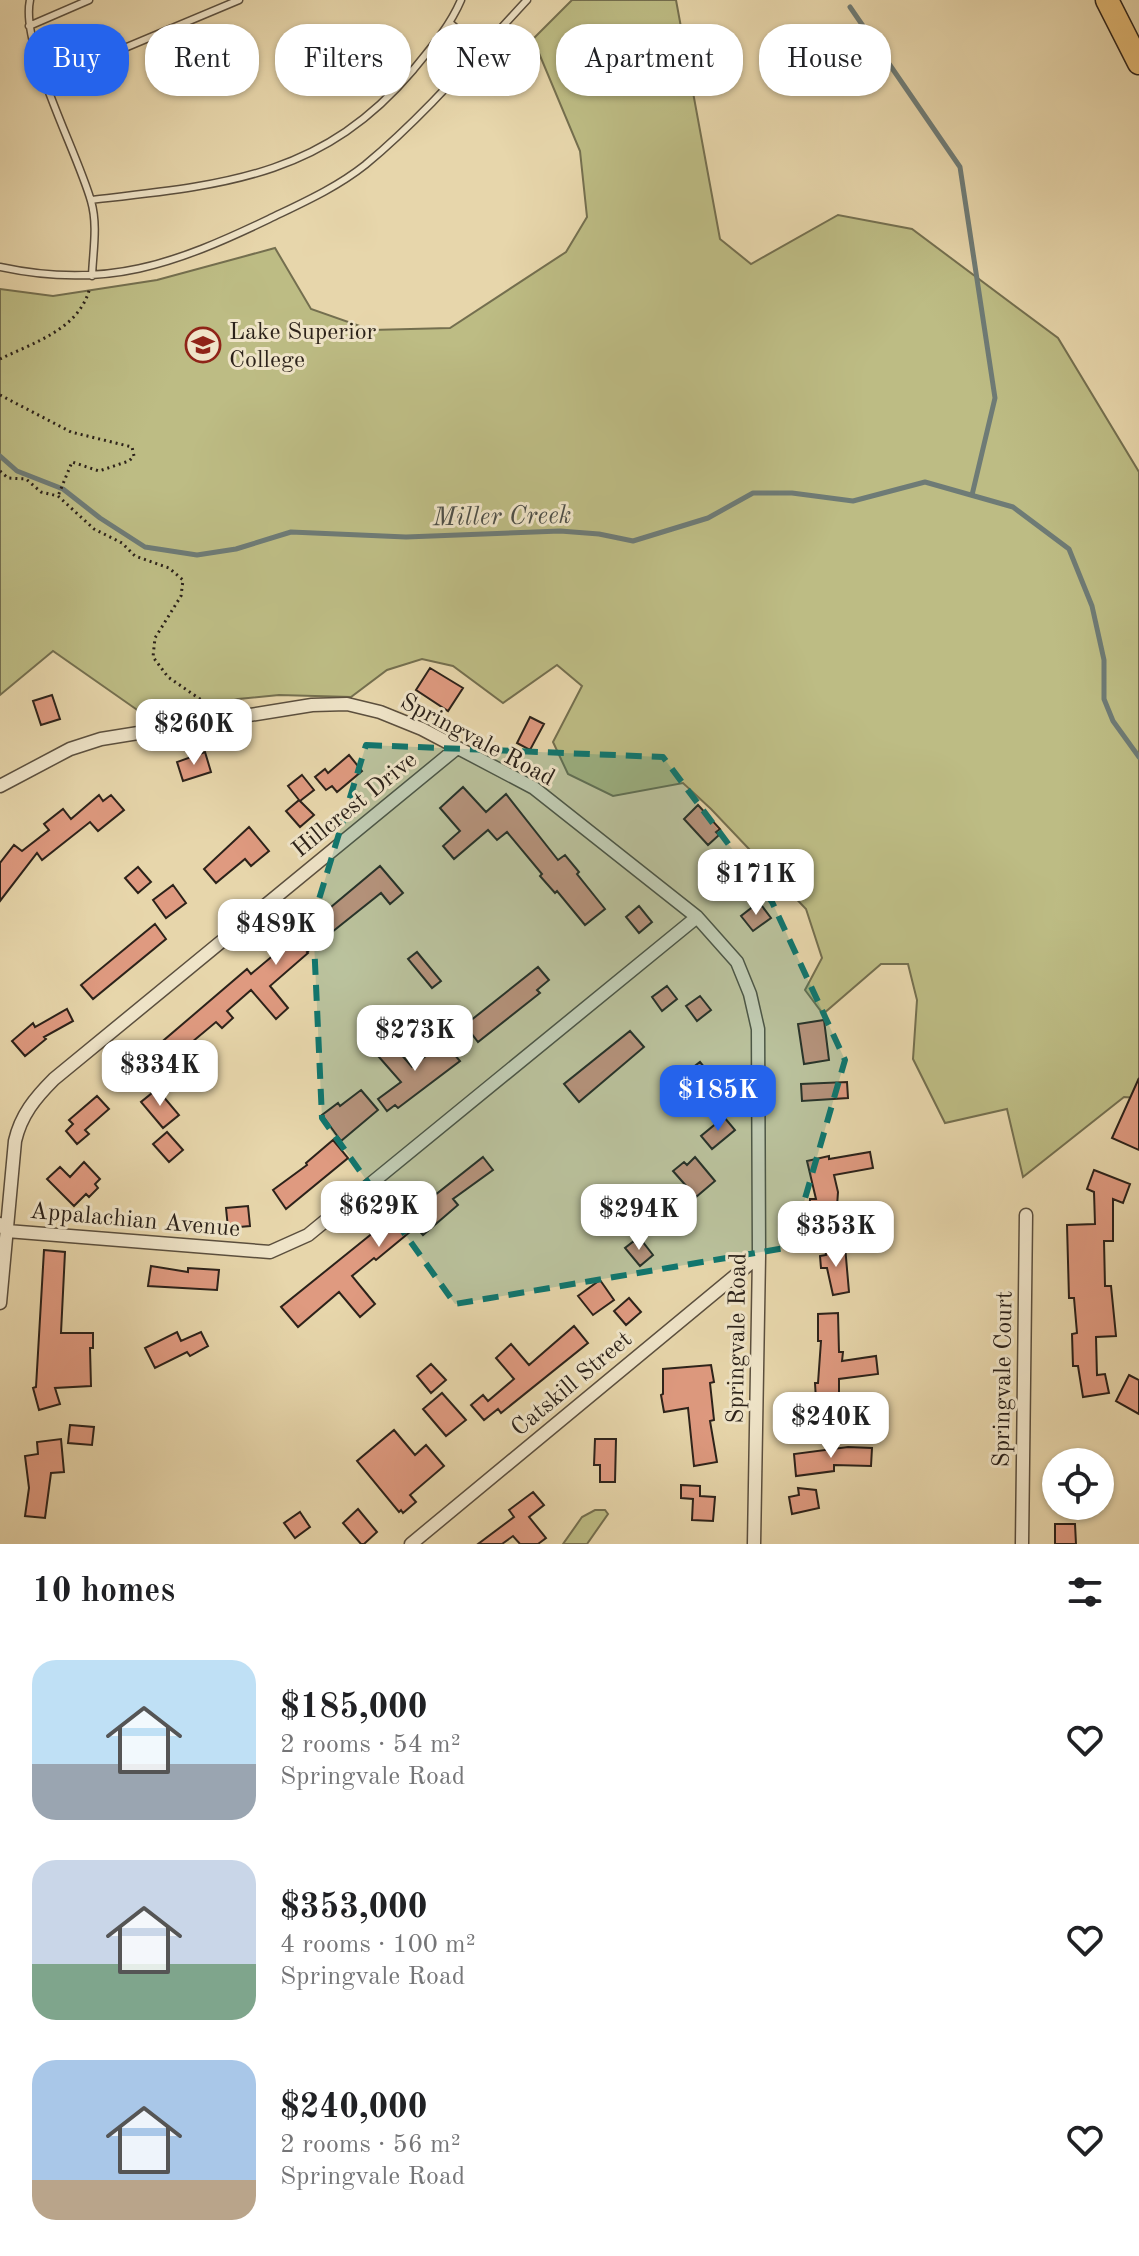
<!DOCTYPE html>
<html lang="en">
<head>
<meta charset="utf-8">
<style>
  :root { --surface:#fff; --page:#f6f6f6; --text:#202124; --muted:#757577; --accent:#2563eb }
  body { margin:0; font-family:"Old Standard TT",serif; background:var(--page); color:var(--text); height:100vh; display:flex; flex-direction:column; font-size:30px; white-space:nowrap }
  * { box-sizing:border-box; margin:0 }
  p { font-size:26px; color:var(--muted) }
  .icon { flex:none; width:44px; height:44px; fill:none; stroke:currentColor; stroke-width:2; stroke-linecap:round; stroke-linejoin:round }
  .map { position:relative; height:1544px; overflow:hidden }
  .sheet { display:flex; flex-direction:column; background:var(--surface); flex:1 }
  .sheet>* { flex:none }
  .top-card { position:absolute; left:24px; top:24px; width:1092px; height:72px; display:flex; gap:16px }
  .controls { position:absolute; left:1042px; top:1448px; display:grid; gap:16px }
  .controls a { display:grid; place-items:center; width:72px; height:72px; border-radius:50%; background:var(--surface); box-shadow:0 2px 6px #0004; font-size:40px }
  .price { position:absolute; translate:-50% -68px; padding:0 18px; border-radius:16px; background:#fff; color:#222; font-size:26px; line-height:52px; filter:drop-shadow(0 2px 4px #0008) }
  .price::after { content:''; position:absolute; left:50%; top:48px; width:24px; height:18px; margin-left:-12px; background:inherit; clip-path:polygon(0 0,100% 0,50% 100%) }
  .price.on { background:var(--accent); color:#fff }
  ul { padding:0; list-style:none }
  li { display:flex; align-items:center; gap:24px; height:200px; padding:0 32px }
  li span { display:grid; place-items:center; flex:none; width:224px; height:160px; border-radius:24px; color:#555 }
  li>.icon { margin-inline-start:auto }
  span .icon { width:96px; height:96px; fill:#fffc; stroke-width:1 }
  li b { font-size:34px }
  h2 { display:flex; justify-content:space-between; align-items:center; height:96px; padding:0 32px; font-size:34px }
  .chip { padding:0 28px; border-radius:32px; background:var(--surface); box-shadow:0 2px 6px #0004; font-size:28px; line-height:72px }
  .chip.on { background:var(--accent); color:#fff }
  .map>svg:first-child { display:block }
  .green { fill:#bdbc84; stroke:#746f4f; stroke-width:2 }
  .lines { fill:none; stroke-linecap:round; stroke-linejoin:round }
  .stream { stroke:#6e7b76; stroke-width:5 }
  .building { fill:#df9a80; stroke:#2c221a; stroke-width:2 }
  .lane-casing { stroke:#5b4f3e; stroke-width:9 }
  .street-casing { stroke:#5b4f3e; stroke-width:15 }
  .highway-casing { stroke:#2c221a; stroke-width:25 }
  .path { stroke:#2c221a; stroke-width:3; stroke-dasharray:2 4; stroke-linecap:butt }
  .lane { stroke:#efe4c8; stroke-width:6 }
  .street { stroke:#efe4c8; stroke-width:12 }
  .highway { stroke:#e4bb76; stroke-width:22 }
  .marked { fill:#0f766e; fill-opacity:0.2; stroke:#0f766e; stroke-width:6; stroke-dasharray:16 10; stroke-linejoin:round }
  .labels { text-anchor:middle; stroke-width:6; stroke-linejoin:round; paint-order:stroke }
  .poi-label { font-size:24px; fill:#2c221a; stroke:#efe4c8; text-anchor:start }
  .street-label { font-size:24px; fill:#2c221a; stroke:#efe4c8 }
  .water-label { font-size:26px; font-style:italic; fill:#4d4f48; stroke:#efe4c8 }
</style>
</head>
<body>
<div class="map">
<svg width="1139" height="1544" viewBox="0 0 1139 1544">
  <rect width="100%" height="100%" fill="#e7d6ab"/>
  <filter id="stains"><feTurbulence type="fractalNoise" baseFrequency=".0025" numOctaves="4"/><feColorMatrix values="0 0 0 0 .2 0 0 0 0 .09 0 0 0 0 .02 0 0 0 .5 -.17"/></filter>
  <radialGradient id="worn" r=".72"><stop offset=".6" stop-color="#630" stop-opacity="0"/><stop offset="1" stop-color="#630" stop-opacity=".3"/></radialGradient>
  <path class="green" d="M572 0H676L720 239 751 264 838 215 912 229 1058 338 1139 472V1098L1124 1097 1023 1177 1007 1109 945 1123 913 1059 917 1000 908 964H881L823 1014 805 990 822 958 806 909 711 809 683 783 613 796 568 774 553 742 582 686 557 665 503 703 453 666 422 659 387 670 351 697 279 695 238 699 153 721 53 651 0 695V289L53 296 157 280 275 248 311 309 371 330 450 328 566 252 587 217 580 151 533 39Z
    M595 1510H605L608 1514 587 1544H563L582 1517Z"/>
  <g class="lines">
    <path class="stream" d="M850 7 960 167 995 398 972 495
      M0 456 17 471 63 489 100 518 145 547 197 555 236 549 291 532 406 537 560 531 599 534 633 541 708 518 753 493H792L853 501 925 482 1013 507 1069 549 1092 606 1104 660V699L1113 721 1139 757"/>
  </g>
  <path class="building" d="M430 668 463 688 448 711 416 690Z
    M52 695 60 719 41 725 33 701Z
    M530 717 544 724 530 750 517 743Z
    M205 752 211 772 183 781 177 762Z
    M349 755 362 771 337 792 332 786 326 790 315 777 325 769 328 773Z
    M302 775 314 790 300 801 314 815 300 827 286 811 299 800 288 786Z
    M463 787 486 812 506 794 558 860 565 855 579 872 577 874 605 909 585 925 557 891 555 893 540 876 542 874 507 832 497 840 488 830 454 859 443 846 460 831 440 808Z
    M99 795 103 801 111 795 124 810 98 831 90 822 42 860 37 853 0 901V863L14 845 22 851 49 830 44 824 63 809 71 819Z
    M698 805 720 829 716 832 719 835 708 845 684 819Z
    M249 827 269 851 251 866 245 859 216 883 204 869Z
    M380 866 403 893 390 904 381 893 307 952 308 953 270 986 288 1008 276 1019 251 990 227 1011 233 1018 222 1028 216 1022 162 1067 150 1052 247 969 251 974Z
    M138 867 151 882 138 893 125 878Z
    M173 885 186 903 166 918 153 900Z
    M759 902 771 918 753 931 741 916Z
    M639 906 652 922 639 933 626 917Z
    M155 924 166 939 93 999 81 985Z
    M417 952 441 981 432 988 408 959Z
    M538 967 549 980 537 990 540 993 478 1042 465 1025Z
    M667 986 677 999 662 1011 652 997Z
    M700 996 711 1010 697 1021 686 1006Z
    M67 1009 73 1021 44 1037 46 1039 25 1056 12 1041 33 1023 35 1027Z
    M824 1020 829 1060 804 1064 798 1024Z
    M630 1031 644 1047 579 1102 564 1084Z
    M444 1042 460 1061 398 1108 395 1105 387 1111 378 1099 401 1082 379 1057 393 1045 412 1067Z
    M700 1062 709 1073 678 1098 669 1086Z
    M1139 1078V1150L1112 1138Z
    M847 1082 848 1098 802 1101 801 1084Z
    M157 1089 179 1115 163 1128 141 1102Z
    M361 1090 378 1110 341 1141 322 1115 338 1103 340 1106Z
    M97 1096 109 1109 85 1130 89 1134 77 1144 66 1131 73 1124 69 1120Z
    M724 1117 735 1130 712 1149 701 1136Z
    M167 1132 183 1150 169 1162 153 1144Z
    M333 1140 348 1158 286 1209 273 1190 307 1165 306 1163Z
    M870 1152 873 1168 834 1175 838 1192 836 1221 809 1219 810 1199H816L807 1161 829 1156V1159Z
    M483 1157 493 1170 453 1199 458 1205 423 1235 416 1227 376 1260 374 1258 352 1276 375 1304 360 1317 339 1292 298 1327 281 1307 395 1215 396 1217 415 1201 417 1204 432 1191 435 1195Z
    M695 1157 715 1181 696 1197 673 1171 684 1162 687 1165Z
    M84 1162 100 1179 95 1184 98 1188 89 1197 86 1194 74 1206 47 1179 60 1167 70 1177Z
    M1094 1170 1130 1184 1123 1203 1113 1199V1241H1104L1105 1286H1111L1116 1336 1096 1337 1097 1375 1105 1374 1109 1393 1083 1397 1078 1366H1073L1072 1334 1077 1333 1074 1298H1069L1067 1225 1095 1224 1094 1192 1087 1189Z
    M248 1206 250 1226 228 1228 226 1208Z
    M634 1241 637 1245 642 1241 653 1255 640 1266 625 1248Z
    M845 1246 849 1292 833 1295 827 1268H821L820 1256 826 1255 825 1247Z
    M44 1250 65 1252 61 1333H93V1348H90L91 1386 55 1388 60 1404 39 1410 33 1388 36 1387Z
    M151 1266 188 1272V1268L219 1270 217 1290 148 1286Z
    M600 1280 614 1300 593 1315 578 1296Z
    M629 1298 641 1312 626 1325 614 1311Z
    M838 1313 839 1352H843L842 1361 876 1356 878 1374 839 1379V1399L816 1400 815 1383H818L821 1341H818V1314Z
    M574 1326 588 1343 501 1413 498 1409 484 1420 471 1405 483 1395 488 1401 514 1379 496 1358 511 1344 529 1365Z
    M177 1332 181 1341 201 1332 208 1346 190 1356 187 1352 155 1368 145 1348Z
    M431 1364 446 1380 431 1393 417 1376Z
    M711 1365 714 1382 710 1383 714 1420 710 1421 717 1462 694 1466 688 1408 664 1412 661 1395 663 1394V1369Z
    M1129 1375 1139 1380V1414L1116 1401Z
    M442 1393 466 1420 446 1436 423 1409Z
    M821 1400 822 1427H801L800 1401Z
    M70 1425 94 1427 92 1445 68 1443Z
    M394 1430 415 1455 426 1445 444 1466 410 1495 416 1502 403 1513 401 1510 399 1512 357 1461Z
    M61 1439 64 1472 51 1473 45 1518 25 1516 29 1488 25 1456 38 1454 37 1442Z
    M595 1439H616L615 1482H600V1465H594Z
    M848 1447 872 1448 871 1466 834 1465V1471L796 1476 794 1454Z
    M681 1485 700 1486V1496L715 1497 713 1521 692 1520 693 1499 681 1498Z
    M798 1488 816 1490 819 1508 792 1514 789 1497 799 1495Z
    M533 1492 544 1505 529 1517 546 1538 538 1544H520L513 1536 502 1544H478L514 1517 509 1510Z
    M358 1509 377 1532 364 1544H361L343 1523Z
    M300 1512 310 1527 295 1538 284 1523Z
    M1055 1524H1075L1076 1544H1055Z"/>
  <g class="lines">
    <g class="lane-casing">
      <path id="lane" d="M30 0C20 46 77 151 91 201 98 225 93 251 92 276
        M450 23 481 50
        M29 26 89 0
        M46 81 239 0
        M91 200C222 185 322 178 413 70 431 48 450 26 461 0
        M0 267C106 290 175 264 269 219 302 203 336 188 365 165 424 116 475 56 527 0"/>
    </g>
    <g class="street-casing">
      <path id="street" d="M0 786 70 749 101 739 312 705 347 704 380 712 422 729 534 788 697 917 737 962 750 994 758 1029 759 1256 754 1544
        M0 1224 7 1231 270 1252 308 1235 697 917
        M0 1303 15 1141C21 1115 35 1098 54 1079L457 748
        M411 1544 759 1256
        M1022 1544 1026 1215"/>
    </g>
    <g class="highway-casing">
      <path id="highway" d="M1107 0 1139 63"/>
    </g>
    <path class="path" d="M0 359C35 342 80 329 90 287
      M0 395 71 432 132 447 134 456 129 461 99 471 72 462 58 496
      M0 471 8 478 26 479 41 492 58 496 94 529 122 543 135 556 169 568 183 580 181 596 155 638 153 657 168 677 213 708"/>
    <use href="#lane" class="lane"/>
    <use href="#street" class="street"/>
    <use href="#highway" class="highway"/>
  </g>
  <path class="marked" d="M366 745 663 757 772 902 845 1060 791 1247 455 1304 322 1118 313 919Z"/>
  <defs>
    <g id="university-ring" transform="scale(1.8)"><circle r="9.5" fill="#efe4c8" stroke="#8f2418" stroke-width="1.5"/><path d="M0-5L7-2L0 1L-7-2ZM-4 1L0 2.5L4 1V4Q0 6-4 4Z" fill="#8f2418"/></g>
  </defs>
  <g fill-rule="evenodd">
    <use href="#university-ring" x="203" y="345"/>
  </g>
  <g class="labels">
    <g class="poi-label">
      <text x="229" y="339">Lake Superior<tspan x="229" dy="28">College</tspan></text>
    </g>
    <g class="street-label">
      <text transform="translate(478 739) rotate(28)" y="8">Springvale Road</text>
      <text transform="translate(354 804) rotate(-39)" y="8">Hillcrest Drive</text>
      <text transform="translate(135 1219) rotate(5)" y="8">Appalachian Avenue</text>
      <text transform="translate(736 1338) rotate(-89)" y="8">Springvale Road</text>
      <text transform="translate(1002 1379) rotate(-89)" y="8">Springvale Court</text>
      <text transform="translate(571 1383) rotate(-40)" y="8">Catskill Street</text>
    </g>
    <g class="water-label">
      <text transform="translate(502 515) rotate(-1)" y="9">Miller Creek</text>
    </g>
  </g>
  <rect width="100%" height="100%" filter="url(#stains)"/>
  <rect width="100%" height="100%" fill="url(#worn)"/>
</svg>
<div class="controls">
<a><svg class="icon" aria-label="locate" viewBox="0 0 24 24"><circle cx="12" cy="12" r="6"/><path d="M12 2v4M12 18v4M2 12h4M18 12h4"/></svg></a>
</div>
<b class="price" style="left:194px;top:767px">$260K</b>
<b class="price" style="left:756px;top:917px">$171K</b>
<b class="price" style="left:276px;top:967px">$489K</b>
<b class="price" style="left:415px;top:1073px">$273K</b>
<b class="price" style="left:160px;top:1108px">$334K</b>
<b class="price on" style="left:718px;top:1133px">$185K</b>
<b class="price" style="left:379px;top:1249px">$629K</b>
<b class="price" style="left:639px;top:1252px">$294K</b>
<b class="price" style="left:836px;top:1269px">$353K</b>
<b class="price" style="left:831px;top:1460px">$240K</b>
<div class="top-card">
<a class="chip on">Buy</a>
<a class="chip">Rent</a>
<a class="chip">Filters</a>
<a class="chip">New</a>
<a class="chip">Apartment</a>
<a class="chip">House</a>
</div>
</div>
<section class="sheet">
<h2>10 homes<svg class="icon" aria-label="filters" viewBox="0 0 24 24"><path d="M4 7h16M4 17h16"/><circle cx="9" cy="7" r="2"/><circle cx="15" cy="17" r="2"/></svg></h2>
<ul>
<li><span style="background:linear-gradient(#bfe0f5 65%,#9aa5b1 0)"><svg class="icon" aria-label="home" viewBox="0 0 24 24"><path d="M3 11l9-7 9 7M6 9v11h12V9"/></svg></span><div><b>$185,000</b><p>2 rooms · 54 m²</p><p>Springvale Road</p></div><svg class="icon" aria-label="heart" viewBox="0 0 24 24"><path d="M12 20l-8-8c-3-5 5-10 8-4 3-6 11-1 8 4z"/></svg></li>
<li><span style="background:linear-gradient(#c9d6e8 65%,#7fa58c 0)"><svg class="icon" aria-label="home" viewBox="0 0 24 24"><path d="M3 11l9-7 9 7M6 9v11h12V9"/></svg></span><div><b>$353,000</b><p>4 rooms · 100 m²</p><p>Springvale Road</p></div><svg class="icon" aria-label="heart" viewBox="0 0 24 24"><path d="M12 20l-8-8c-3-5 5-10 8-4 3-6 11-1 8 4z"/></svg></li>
<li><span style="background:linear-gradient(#a9c7e8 75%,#b9a48a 0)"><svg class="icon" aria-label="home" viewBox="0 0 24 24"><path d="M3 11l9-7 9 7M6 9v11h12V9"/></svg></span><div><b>$240,000</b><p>2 rooms · 56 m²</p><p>Springvale Road</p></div><svg class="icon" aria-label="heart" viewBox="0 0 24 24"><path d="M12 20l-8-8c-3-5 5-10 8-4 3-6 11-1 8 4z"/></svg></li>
</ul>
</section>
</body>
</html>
